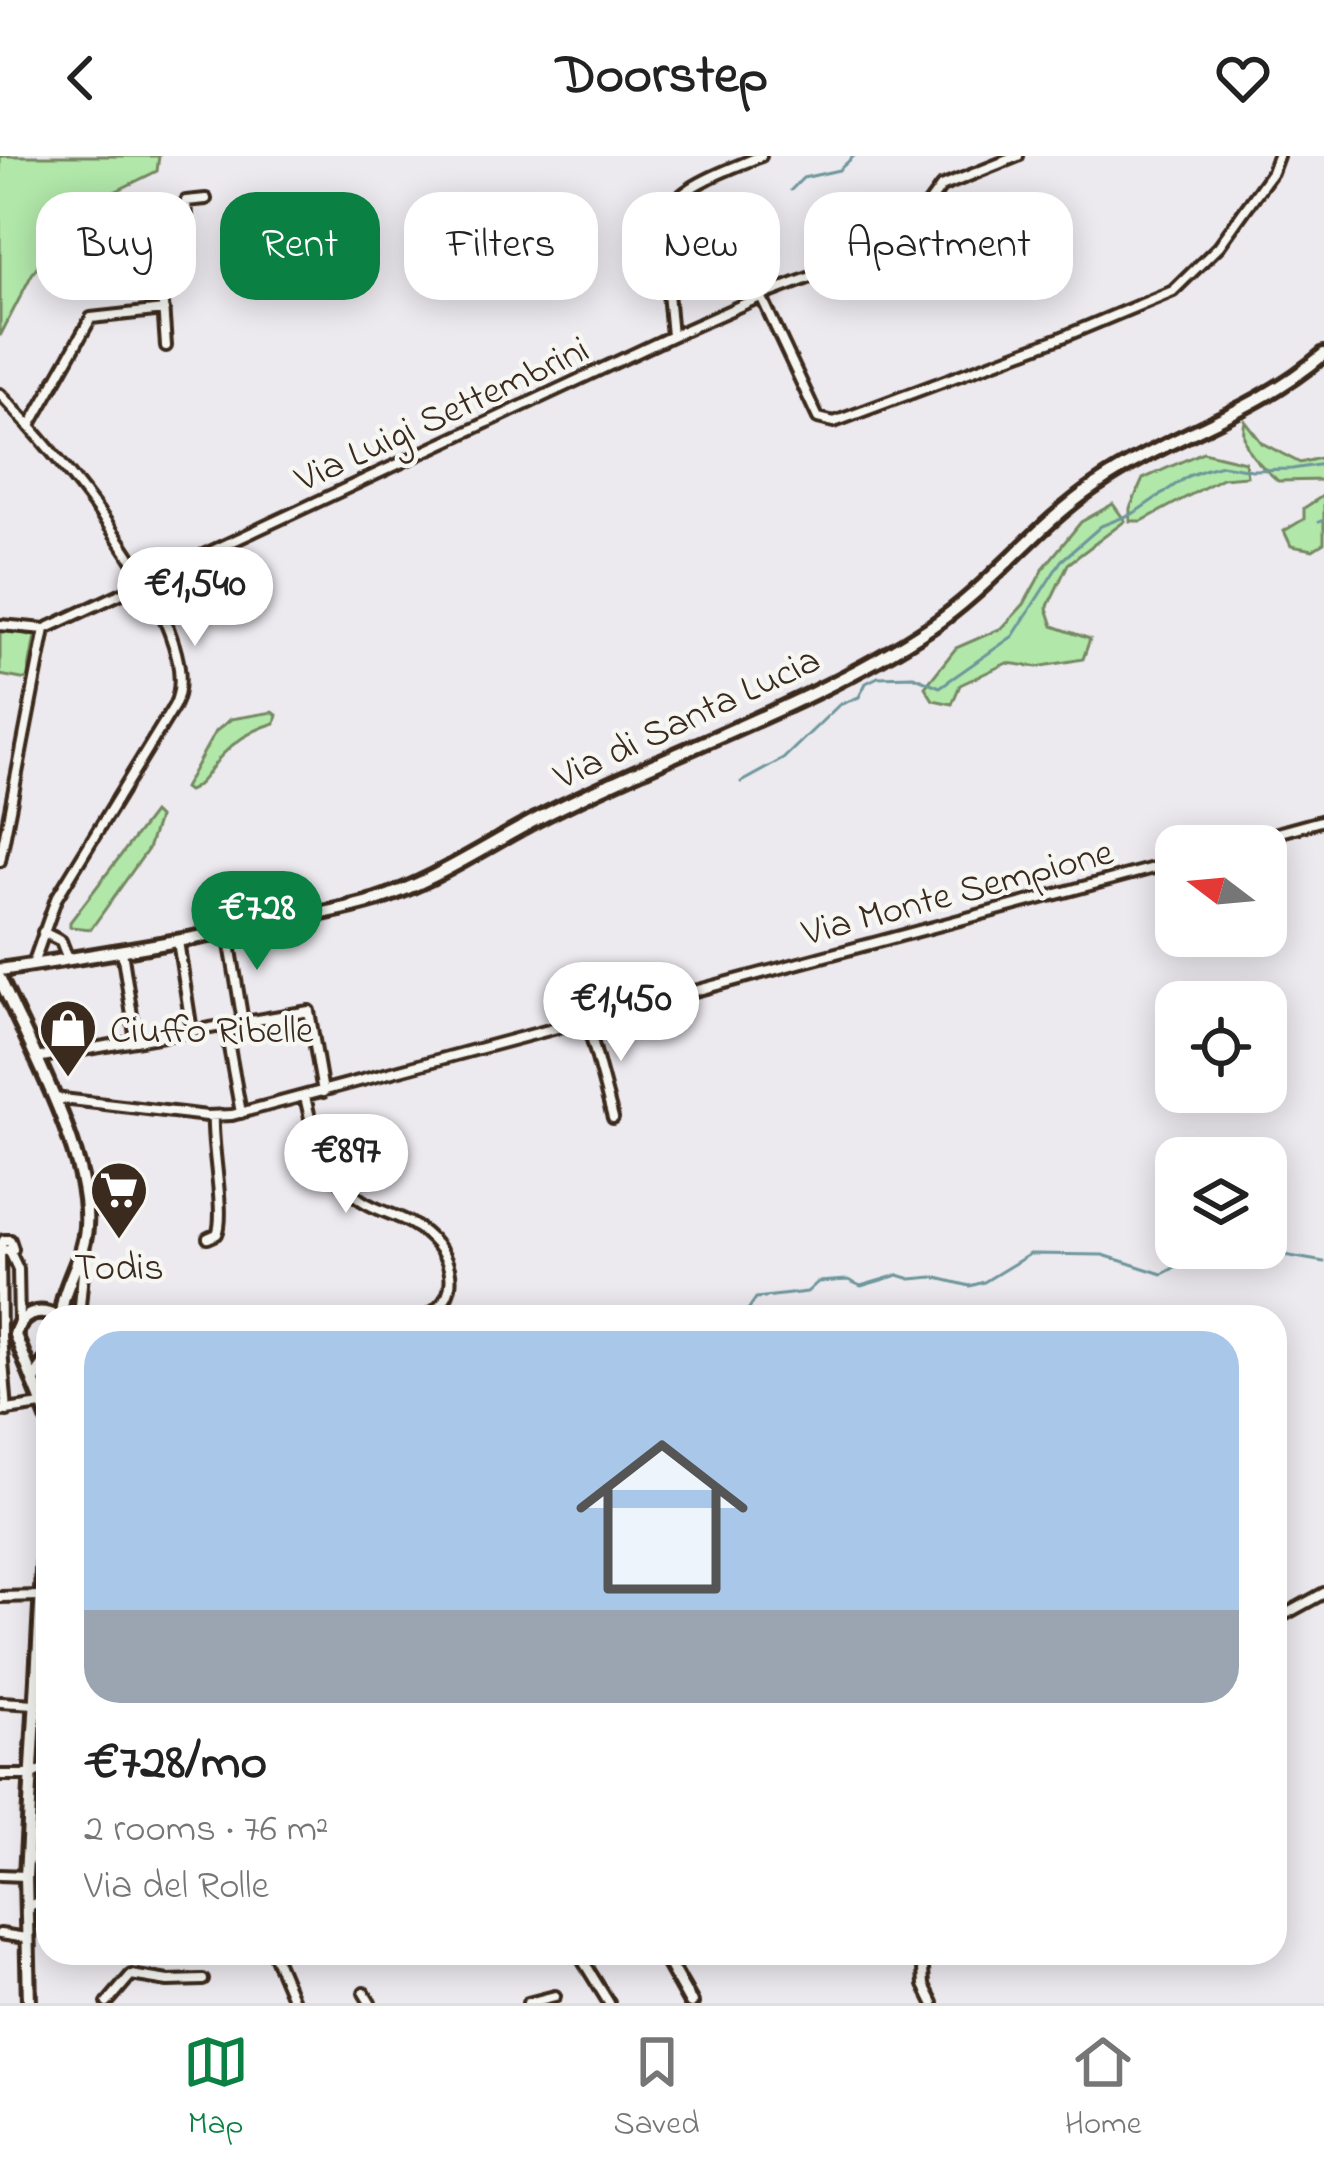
<!DOCTYPE html>
<html lang="en">
<head>
<meta charset="utf-8">
<style>
  :root { --surface:#fff; --page:#f6f6f6; --text:#222; --muted:#767676; --line:#e0e0e0; --accent:#0b8043 }
  body { margin:0; font-family:"Indie Flower",sans-serif; background:var(--page); color:var(--text); height:100vh; display:flex; flex-direction:column; font-size:45px; white-space:nowrap }
  * { box-sizing:border-box; margin:0 }
  p { font-size:39px; color:var(--muted) }
  .icon { flex:none; width:66px; height:66px; fill:none; stroke:currentColor; stroke-width:2; stroke-linecap:round; stroke-linejoin:round }
  .map { position:relative; flex:1; overflow:hidden }
  .side { position:absolute; left:36px; top:1149px; width:1251px; height:660px; display:flex; flex-direction:column; background:var(--surface); border-radius:36px; box-shadow:0 6px 30px #0003 }
  .side>* { flex:none }
  .banner { position:absolute; left:36px; top:36px; width:1254px; height:108px; display:flex; gap:24px }
  .needle { width:78px; rotate:286deg }
  .buttons { position:absolute; left:1155px; top:669px; display:grid; gap:24px }
  .buttons a { display:grid; place-items:center; width:132px; height:132px; border-radius:24px; background:var(--surface); box-shadow:0 6px 30px #0003; font-size:60px }
  .price { position:absolute; translate:-50% -102px; padding:0 27px; border-radius:42px; background:#fff; color:#222; font-size:39px; line-height:78px; filter:drop-shadow(0 3px 6px #0008) }
  .price::after { content:''; position:absolute; left:50%; top:72px; width:36px; height:27px; margin-left:-18px; background:inherit; clip-path:polygon(0 0,100% 0,50% 100%) }
  .price.active { background:var(--accent); color:#fff }
  ul { padding:0; list-style:none }
  li { display:grid; align-content:center; gap:24px; height:636px; padding:0 48px }
  li+li { border-top:3px solid var(--line) }
  li span { display:grid; place-items:center; height:372px; border-radius:36px; color:#555 }
  li>.icon { margin-inline-start:auto }
  span .icon { width:216px; height:216px; fill:#fffc; stroke-width:1 }
  li b { font-size:51px }
  .tag { padding:0 42px; border-radius:36px; background:var(--surface); box-shadow:0 6px 30px #0003; font-size:42px; line-height:108px }
  .tag.active { background:var(--accent); color:#fff }
  header { display:flex; justify-content:space-between; align-items:center; height:156px; padding:0 48px; background:var(--surface); font-size:54px; font-weight:800 }
  .menu { display:flex; justify-content:space-around; align-items:center; height:168px; border-top:3px solid var(--line); background:var(--surface); font-size:33px; color:var(--muted) }
  .menu a { display:grid; justify-items:center; gap:6px }
  .menu .active { color:var(--accent) }
  .map>svg:first-child { display:block }
  .green { fill:#b1e7a9; stroke:#768864; stroke-width:3 }
  .lines { fill:none; stroke-linecap:round; stroke-linejoin:round }
  .stream { stroke:#6e979b; stroke-width:3 }
  .street-casing { stroke:#3b2a1e; stroke-width:16 }
  .secondary-casing { stroke:#3b2a1e; stroke-width:20 }
  .street { stroke:#f6f6f2; stroke-width:8 }
  .secondary { stroke:#f6f6f2; stroke-width:10 }
  .labels { text-anchor:middle; stroke-width:9; stroke-linejoin:round; paint-order:stroke }
  .street-label { font-size:39px; fill:#3b2a1e; stroke:#f6f6f2 }
  .poi-label { font-size:39px; fill:#3b2a1e; stroke:#f6f6f2; text-anchor:start }
</style>
</head>
<body>
<header><svg class="icon" aria-label="back" viewBox="0 0 24 24"><path d="M15 5l-7 7 7 7"/></svg>Doorstep<svg class="icon" aria-label="heart" viewBox="0 0 24 24"><path d="M12 20l-8-8c-3-5 5-10 8-4 3-6 11-1 8 4z"/></svg></header>
<div class="map">
<svg width="1324" height="1847" viewBox="0 0 1324 1847">
  <rect width="100%" height="100%" fill="#ece9ef"/>
  <filter id="ink" filterUnits="userSpaceOnUse"><feTurbulence type="fractalNoise" baseFrequency=".00833" numOctaves="2"/><feDisplacementMap in="SourceGraphic" scale="24" xChannelSelector="R" yChannelSelector="G"/><feConvolveMatrix kernelMatrix="1 2 1 2 8 2 1 2 1" color-interpolation-filters="sRGB"/></filter>
  <g filter="url(#ink)">
    <path class="green" d="M0 0H159L157 15 104 41 85 35 31 120 0 180Z
      M1245 265 1262 287 1300 307 1324 301V324L1278 325C1259 307 1238 293 1245 265Z
      M1203 296 1245 306 1247 320 1222 322 1142 365H1130V352L1143 323Z
      M1324 339V387L1313 394 1291 390 1284 375 1304 363V352Z
      M1113 348 1125 365 1068 408 1047 452 1053 470 1090 483 1083 503 1037 511 1007 507 960 529 952 548 933 544 925 531 956 492 1002 472 1024 448 1045 410 1081 366Z
      M0 473 35 480 27 524 0 519Z
      M273 556 277 559 275 567C255 573 237 583 222 599 210 612 203 629 188 635L184 632 215 576 231 563Z
      M153 657 158 662 148 693 91 773 70 771V766Z"/>
    <g class="lines">
      <path class="stream" d="M791 34 803 22 839 14 854 0
        M1319 366 1324 364
        M741 626 783 603 839 549 859 541 866 527 878 521 913 520 940 531 1013 480 1061 405 1101 370 1134 357 1188 320 1207 313 1222 309 1252 314 1292 313 1324 308
        M743 1161 756 1142 807 1136 818 1126 848 1124 861 1130 898 1119 911 1123 933 1121 970 1130 984 1126 1030 1098 1103 1099 1162 1118C1186 1107 1201 1087 1225 1107L1284 1099 1324 1106"/>
      <g class="street-casing">
        <path id="street" d="M761 140 818 262 834 266 1060 182 1173 135 1219 90 1272 16 1278 0
          M672 180 662 71C668 31 727 15 761 0
          M166 190 157 65 187 60 186 45 206 43
          M0 238C50 290 212 476 174 550L56 743 33 808
          M30 270 91 162 164 154
          M0 469 45 473 672 180 769 137 890 91 906 79 941 31 1018 0
          M1229 690 1324 664
          M0 705 45 473
          M43 776 61 785 68 803
          M228 776 243 866
          M178 785 192 875
          M122 795 136 885
          M587 865 613 962
          M225 869 241 957
          M36 902 309 855 323 936
          M305 941C312 968 315 996 334 1018 342 1028 351 1037 361 1044 377 1055 396 1058 412 1068 449 1089 470 1137 425 1161
          M54 942 207 960 232 959 1176 706
          M208 1082 217 1078C226 1060 211 989 213 961
          M3 1095 13 1093 10 1084H4L0 1091 1 1181 7 1255
          M10 1096 18 1113 19 1167
          M79 1105 83 1117 79 1161
          M0 1255 48 1248
          M0 1441 40 1440
          M1275 1464 1324 1437
          M0 1546 35 1548
          M0 1619H31L48 1611
          M27 1704 48 1695
          M0 1719 26 1720
          M27 1751 48 1741
          M0 1778 26 1782
          M273 1797 294 1847
          M578 1797 609 1847
          M922 1797 924 1829 933 1847
          M364 1837 370 1847
          M107 1847 131 1819 168 1825 203 1824
          M528 1847 555 1840"/>
      </g>
      <g class="secondary-casing">
        <path id="secondary" d="M0 814C84 801 168 788 251 771 293 763 335 756 376 744 439 724 495 683 555 654 679 592 815 548 931 471 992 430 1035 370 1096 329 1171 278 1253 259 1324 198
          M0 823C29 889 91 1000 86 1071 84 1104 62 1129 61 1161
          M34 1225 45 1206
          M48 1262 15 1179C20 1159 37 1151 56 1161
          M663 1797 691 1847
          M29 1847 26 1720 48 1325"/>
      </g>
      <use href="#street" class="street"/>
      <use href="#secondary" class="secondary"/>
    </g>
  </g>
  <defs>
    <g id="shop-pin" transform="scale(3)"><path d="M0 17L-7.5 6A9.5 9.5 0 1 1 7.5 6Z" fill="#3b2a1e" stroke="#f6f6f2"/><path d="M-5-2.5h2.3a2.7 3.5 0 0 1 5.4 0H5L5.5 6h-11ZM-1.5-2.5h3a1.5 2.3 0 0 0-3 0Z" fill="#fff"/></g>
    <g id="supermarket-pin" transform="scale(3)"><path d="M0 17L-7.5 6A9.5 9.5 0 1 1 7.5 6Z" fill="#3b2a1e" stroke="#f6f6f2"/><path d="M-6-5.5h2.5l.6 2H6L4.5 2H-2.5L-4.4-4H-6ZM-1.5 3.2a1.3 1.3 0 1 0 .1 0ZM3 3.2a1.3 1.3 0 1 0 .1 0Z" fill="#fff"/></g>
  </defs>
  <g fill-rule="evenodd">
    <use href="#shop-pin" x="68" y="872"/>
    <use href="#supermarket-pin" x="119" y="1034"/>
  </g>
  <g class="labels">
    <g class="street-label">
      <text transform="translate(441 256) rotate(-25)" y="14">Via Luigi Settembrini</text>
      <text transform="translate(686 560) rotate(-25)" y="14">Via di Santa Lucia</text>
      <text transform="translate(957 734) rotate(-15)" y="14">Via Monte Sempione</text>
    </g>
    <g class="poi-label">
      <text x="110" y="886">Ciuffo Ribelle</text>
      <text x="119" y="1123" text-anchor="middle">Todis</text>
    </g>
  </g>
</svg>
<div class="buttons">
<a><svg class="needle" viewBox="-14 -14 28 28"><path d="M0-13l5 13h-10z" fill="#e53935"/><path d="M0 13l5-13h-10z" fill="#767676"/></svg></a>
<a><svg class="icon" aria-label="locate" viewBox="0 0 24 24"><circle cx="12" cy="12" r="6"/><path d="M12 2v4M12 18v4M2 12h4M18 12h4"/></svg></a>
<a><svg class="icon" aria-label="layers" viewBox="0 0 24 24"><path d="M12 4l9 5-9 5-9-5zM3 14l9 5 9-5"/></svg></a>
</div>
<b class="price" style="left:195px;top:493px">€1,540</b>
<b class="price active" style="left:257px;top:817px">€728</b>
<b class="price" style="left:621px;top:908px">€1,450</b>
<b class="price" style="left:346px;top:1060px">€897</b>
<div class="banner">
<a class="tag">Buy</a>
<a class="tag active">Rent</a>
<a class="tag">Filters</a>
<a class="tag">New</a>
<a class="tag">Apartment</a>
</div>
<section class="side">
<ul>
<li><span style="background:linear-gradient(#a9c7e8 75%,#9aa5b1 0)"><svg class="icon" aria-label="home" viewBox="0 0 24 24"><path d="M3 11l9-7 9 7M6 9v11h12V9"/></svg></span><div><b>€728/mo</b><p>2 rooms · 76 m²</p><p>Via del Rolle</p></div></li>
</ul>
</section>
</div>
<nav class="menu">
<a class="active"><svg class="icon" aria-label="map" viewBox="0 0 24 24"><path d="M3 6l6-2 6 2 6-2v14l-6 2-6-2-6 2zM9 4v14M15 6v14"/></svg>Map</a>
<a><svg class="icon" aria-label="saved" viewBox="0 0 24 24"><path d="M7 4h10v16l-5-4-5 4z"/></svg>Saved</a>
<a><svg class="icon" aria-label="home" viewBox="0 0 24 24"><path d="M3 11l9-7 9 7M6 9v11h12V9"/></svg>Home</a>
</nav>
</body>
</html>
